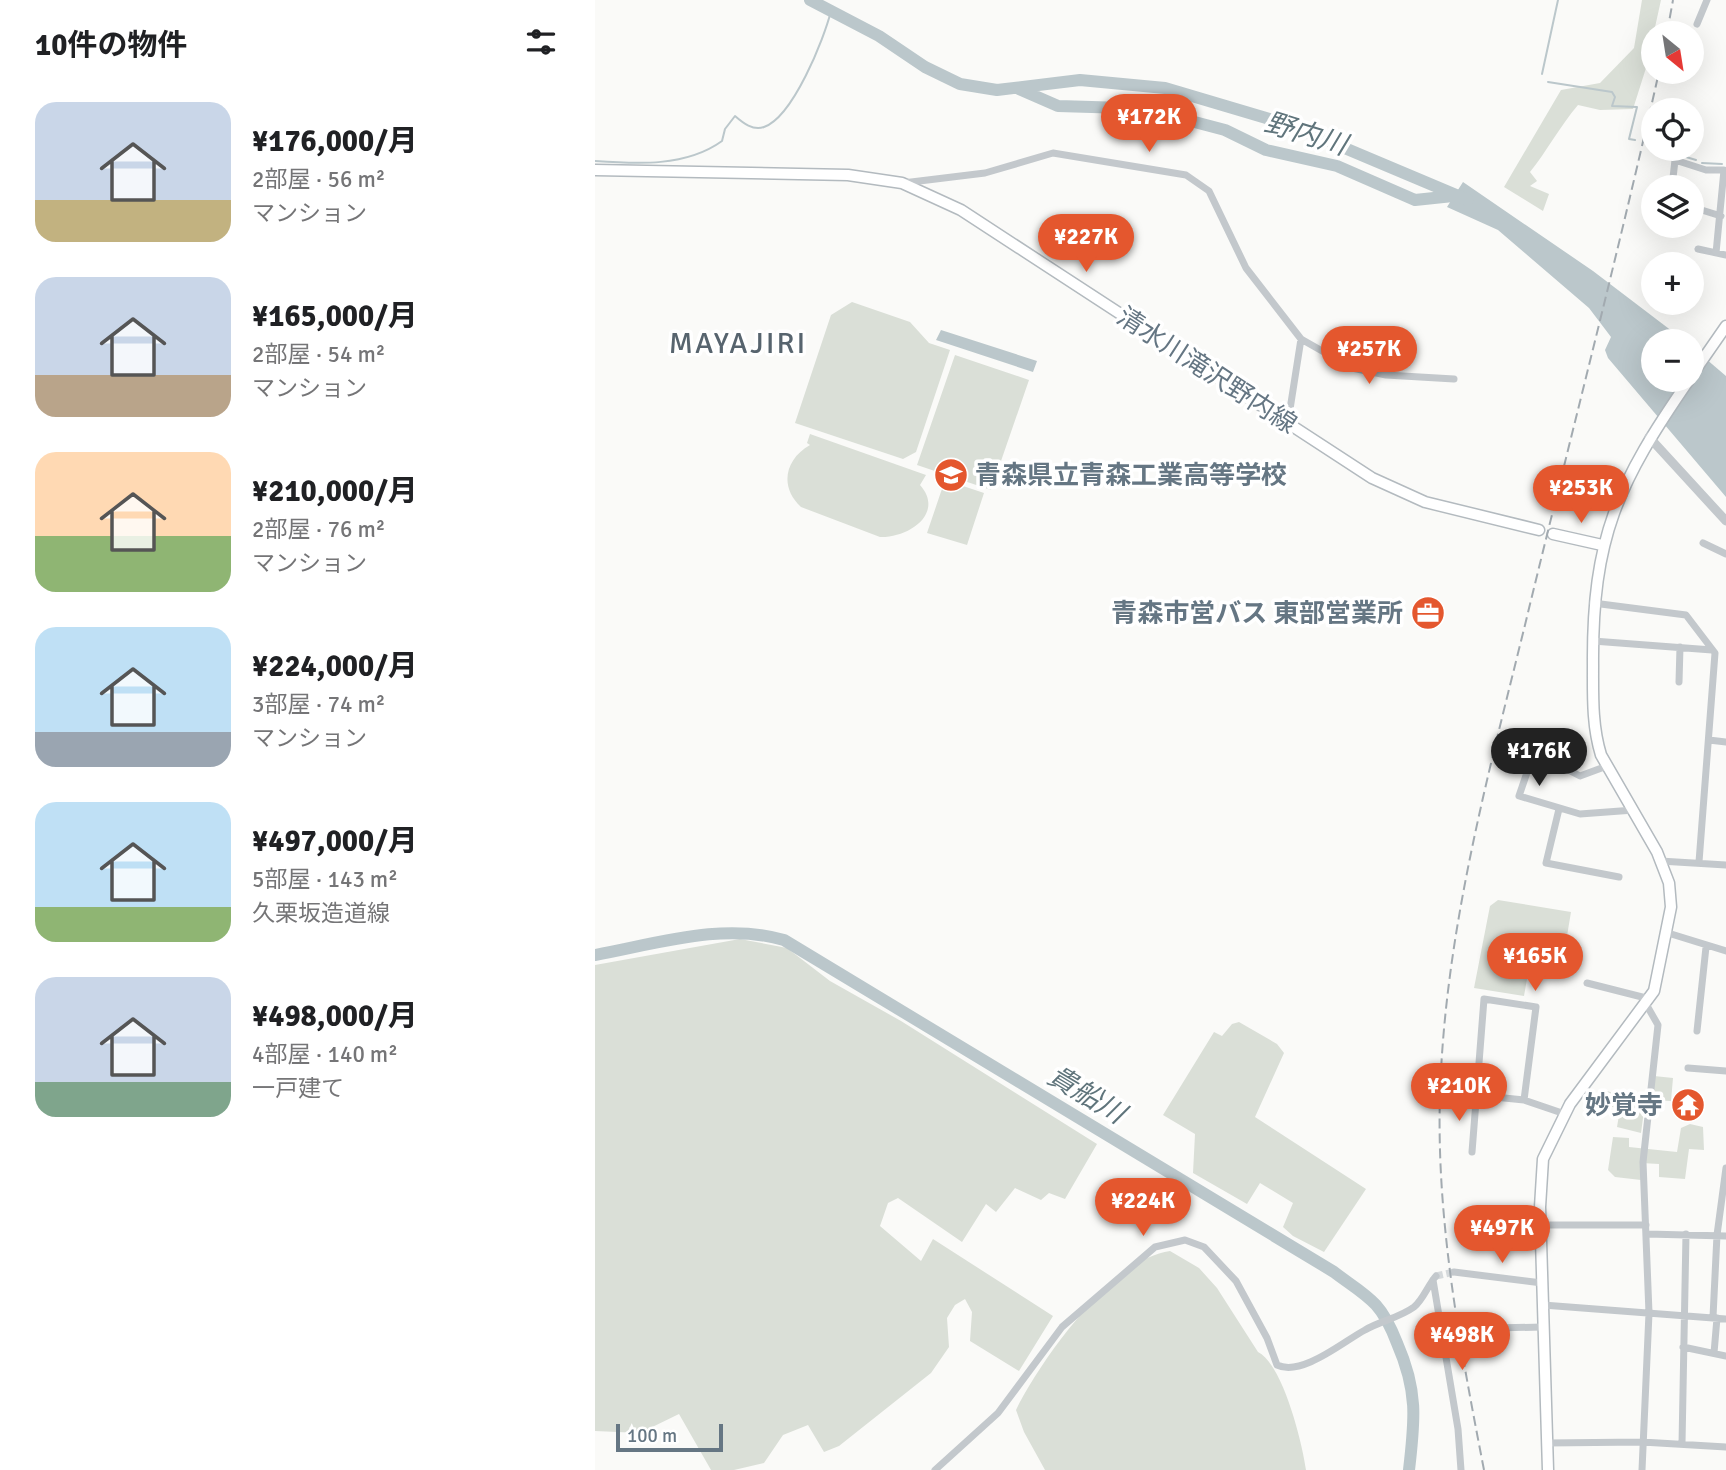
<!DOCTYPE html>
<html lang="ja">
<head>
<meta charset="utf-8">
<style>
  :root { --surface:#fff; --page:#f6f6f6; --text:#202124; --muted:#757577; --accent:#e4572e }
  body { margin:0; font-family:Signika,"Noto Sans JP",sans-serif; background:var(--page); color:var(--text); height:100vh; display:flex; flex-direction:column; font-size:26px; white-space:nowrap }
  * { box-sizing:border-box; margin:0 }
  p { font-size:23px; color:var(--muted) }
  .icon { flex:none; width:38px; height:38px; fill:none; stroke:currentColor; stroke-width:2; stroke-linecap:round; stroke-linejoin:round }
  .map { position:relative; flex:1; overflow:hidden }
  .panel { display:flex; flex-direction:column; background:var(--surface); width:595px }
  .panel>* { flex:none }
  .needle { width:46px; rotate:150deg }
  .tools { position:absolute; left:1046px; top:21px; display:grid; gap:14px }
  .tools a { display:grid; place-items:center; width:63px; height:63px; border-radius:50%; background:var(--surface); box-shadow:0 7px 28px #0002; font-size:35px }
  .scale { position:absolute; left:21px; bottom:18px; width:107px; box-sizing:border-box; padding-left:7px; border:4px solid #657683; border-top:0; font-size:19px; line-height:24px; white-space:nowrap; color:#657683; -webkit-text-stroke:5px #fff; paint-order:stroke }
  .price { position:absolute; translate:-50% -60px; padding:0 16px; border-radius:24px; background:var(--accent); color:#fff; font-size:23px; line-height:46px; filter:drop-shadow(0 2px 4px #0008) }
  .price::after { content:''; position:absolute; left:50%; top:42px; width:21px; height:16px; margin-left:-10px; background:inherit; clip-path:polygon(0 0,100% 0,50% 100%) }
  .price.selected { background:#222; color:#fff }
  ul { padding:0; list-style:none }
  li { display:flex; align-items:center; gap:21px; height:175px; padding:0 35px }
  li span { display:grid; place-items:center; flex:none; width:196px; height:140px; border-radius:21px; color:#555 }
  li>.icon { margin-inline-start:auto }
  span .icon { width:84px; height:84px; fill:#fffc; stroke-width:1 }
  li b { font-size:30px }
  h2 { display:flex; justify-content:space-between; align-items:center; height:84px; padding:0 35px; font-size:30px }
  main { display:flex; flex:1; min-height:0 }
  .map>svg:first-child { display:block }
  .green { fill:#dadfd7 }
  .water { fill:#bbc7cb }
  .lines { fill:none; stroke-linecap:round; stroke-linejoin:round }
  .stream { stroke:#bbc7cb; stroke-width:2 }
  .river { stroke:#bbc7cb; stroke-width:12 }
  .minor-tunnel { stroke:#d5d9db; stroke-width:7; stroke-dasharray:7 3.5; stroke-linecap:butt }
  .secondary-casing { stroke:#b3babf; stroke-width:13 }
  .minor { stroke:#c3c8cc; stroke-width:7 }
  .tertiary { stroke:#c3c8cc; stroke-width:9 }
  .secondary { stroke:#fff; stroke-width:10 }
  .rail { stroke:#a2aab0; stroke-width:2; stroke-dasharray:10 5; stroke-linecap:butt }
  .labels { text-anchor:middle; stroke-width:7; stroke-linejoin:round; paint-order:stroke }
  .street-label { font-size:26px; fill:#657683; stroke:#fff }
  .poi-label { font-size:26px; font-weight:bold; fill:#657683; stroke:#fff; text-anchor:end }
  .water-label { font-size:28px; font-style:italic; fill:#60757c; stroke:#fff }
  .quarter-label { font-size:30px; letter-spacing:2px; fill:#57646e; stroke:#fff }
</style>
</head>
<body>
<main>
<section class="panel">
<h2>10件の物件<svg class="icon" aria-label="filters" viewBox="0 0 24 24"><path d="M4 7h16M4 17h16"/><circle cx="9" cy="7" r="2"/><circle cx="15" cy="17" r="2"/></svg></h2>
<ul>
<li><span style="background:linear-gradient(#c9d6e8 70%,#c2b280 0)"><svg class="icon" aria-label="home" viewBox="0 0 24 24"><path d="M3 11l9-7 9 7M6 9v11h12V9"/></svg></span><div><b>¥176,000/月</b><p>2部屋 · 56 m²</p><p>マンション</p></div></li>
<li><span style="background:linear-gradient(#c9d6e8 70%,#b9a48a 0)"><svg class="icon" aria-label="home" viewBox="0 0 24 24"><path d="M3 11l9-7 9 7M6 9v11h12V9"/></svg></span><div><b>¥165,000/月</b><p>2部屋 · 54 m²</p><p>マンション</p></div></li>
<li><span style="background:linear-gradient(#ffd9b3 60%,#8fb573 0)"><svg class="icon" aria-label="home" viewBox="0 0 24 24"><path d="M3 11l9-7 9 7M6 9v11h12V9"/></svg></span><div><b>¥210,000/月</b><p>2部屋 · 76 m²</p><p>マンション</p></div></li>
<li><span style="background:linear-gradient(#bfe0f5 75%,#9aa5b1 0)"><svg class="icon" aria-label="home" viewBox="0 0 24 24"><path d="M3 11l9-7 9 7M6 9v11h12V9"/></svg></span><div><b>¥224,000/月</b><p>3部屋 · 74 m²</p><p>マンション</p></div></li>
<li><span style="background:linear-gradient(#bfe0f5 75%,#8fb573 0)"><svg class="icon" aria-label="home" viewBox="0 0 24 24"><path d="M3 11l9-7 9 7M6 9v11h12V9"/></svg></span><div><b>¥497,000/月</b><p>5部屋 · 143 m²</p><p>久栗坂造道線</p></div></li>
<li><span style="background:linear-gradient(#c9d6e8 75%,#7fa58c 0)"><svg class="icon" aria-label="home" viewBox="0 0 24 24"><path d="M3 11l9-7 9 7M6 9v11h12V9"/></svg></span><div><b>¥498,000/月</b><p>4部屋 · 140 m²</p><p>一戸建て</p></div></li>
</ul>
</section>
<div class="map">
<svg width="1131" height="1470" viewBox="0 0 1131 1470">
  <rect width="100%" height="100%" fill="#fafaf8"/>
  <path class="green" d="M1047 0H1066L1051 68 1038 109 1005 110 983 105C965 126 952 151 935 172L942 181 935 186 954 194 948 211 909 187 966 90 1005 83 1039 48Z
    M257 302 315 322 334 343 355 350 321 452 308 459 200 423 236 315Z
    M360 355 434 380 396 490 322 465Z
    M215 434 331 475 325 485C350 513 314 538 285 537L206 507C184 487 190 459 215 445L212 443Z
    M350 480 389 493 372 545 332 533Z
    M903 900 976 912 965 978 933 973 929 996 879 988 895 906Z
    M145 939 192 948 235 981 306 1021 502 1144 470 1199 454 1193 446 1200 420 1188 401 1212 391 1204 367 1242 303 1198 293 1203 285 1226 326 1261 338 1239 458 1316 424 1371 375 1341 377 1312 370 1299 360 1305 352 1318 354 1347 336 1373 244 1446 229 1452 213 1425 188 1435 169 1463 139 1470H116L84 1414 45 1433 0 1431V965Z
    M644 1022 682 1044 689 1053 660 1117 771 1189 729 1252 698 1236 688 1227 698 1203 665 1183 652 1204 598 1173 600 1134 568 1115 619 1032 627 1036 637 1024Z
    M1059 1076 1078 1078 1076 1101 1057 1100Z
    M1012 1091 1050 1103 1046 1133 1022 1127 1025 1109 1010 1105Z
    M1095 1124 1108 1127 1109 1150 1094 1149 1090 1179 1064 1177V1164L1046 1163V1180L1020 1177 1013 1170 1018 1137 1034 1138V1147L1082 1152 1086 1128Z
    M575 1251 604 1268 622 1288 663 1352C688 1365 707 1442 711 1470H450L429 1432 421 1410C445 1361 518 1258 575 1251Z"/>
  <path class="water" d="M868 182 998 271 1090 341H1059V380H1097V347L1131 376V497L1013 358 1010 350 1016 337 994 308 903 230 852 207Z
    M346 330 442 361 438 372 341 340Z"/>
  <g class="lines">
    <path class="stream" d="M947 74 963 0
      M953 82 1017 92 1020 97 1017 106 1042 107 1034 139 1040 140
      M1055 143 1059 145
      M1068 149 1074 151
      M1081 155 1086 156
      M1091 157 1101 160
      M0 161C42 164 91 167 127 141L130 129 140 116C148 123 158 131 169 127 198 117 229 39 236 11
      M1107 163 1127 164"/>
    <path class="river" d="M215 0 284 36 330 67 365 84 402 90 485 80 570 88 695 125 873 200
      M424 89 463 106 530 108 573 115 630 130 671 150 742 166 820 200 858 196
      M0 955C61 944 127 922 189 940L739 1272C753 1283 769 1292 781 1305 791 1316 797 1330 802 1343 823 1391 820 1419 814 1470"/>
    <path class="minor-tunnel" d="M841 1276 859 1272"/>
    <g class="secondary-casing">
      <path id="secondary" d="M0 170 253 175 307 183 366 210 777 478 830 502 944 530
        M1097 375 1131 326
        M958 534 1007 545
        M953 1470 945 1207 948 1159 975 1104 1059 991 1076 907 1074 883 1062 852 1006 755C997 726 998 696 998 665 997 537 1023 483 1094 380"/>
    </g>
    <path class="minor" d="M1102 24 1112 0
      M308 183 390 173 458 153 591 175 614 191 651 268 706 339 757 368 791 375 859 379
      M1077 187 1080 160 1111 170H1129L1121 253
      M1097 207 1126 216
      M1103 249 1131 255
      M693 422 706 339
      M1108 543 1131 554
      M998 603 1091 615 1120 653 1104 862
      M998 641 1117 650
      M1084 682 1085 647
      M1114 740 1131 742
      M1012 766 985 776 939 752 924 796 985 814 1039 810
      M964 809 951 863 1024 877
      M1065 861 1131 865
      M1073 933 1131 951
      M992 983 1055 999
      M1102 1031 1111 947
      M1093 1068 1131 1071
      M880 1095 929 1100 970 1114
      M877 1152 889 999 941 1007 929 1100
      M945 1225H1051
      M1052 1234 1131 1236
      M859 1272 947 1283
      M838 1280 863 1429 866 1470
      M948 1305 1131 1319
      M1118 1317 1122 1235 1131 1168
      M872 1323 899 1328 948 1327
      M1088 1347 1131 1356
      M1119 1353 1122 1318
      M952 1443 1047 1442 1131 1447
      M1087 1444 1091 1234
      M340 1470 403 1413 467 1327 560 1247 590 1240 609 1247 641 1281 672 1338 682 1365C707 1377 749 1341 770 1330 785 1321 804 1318 819 1307 828 1300 833 1285 841 1276
      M1047 1470 1054 1313 1048 1162 1063 1025 1051 1004"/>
    <path class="tertiary" d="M1054 437 1131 521"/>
    <use href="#secondary" class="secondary"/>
    <path class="rail" d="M1072 33 1078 0
      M889 1470C865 1346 841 1220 845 1094 850 935 891 783 929 629 974 443 1022 258 1064 72"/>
  </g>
  <defs>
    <g id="school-disc" transform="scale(1.75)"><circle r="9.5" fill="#e4572e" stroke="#fff"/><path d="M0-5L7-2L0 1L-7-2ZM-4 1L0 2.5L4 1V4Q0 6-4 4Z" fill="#fff"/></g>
    <g id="office-disc" transform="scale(1.75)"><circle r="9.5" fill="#e4572e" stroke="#fff"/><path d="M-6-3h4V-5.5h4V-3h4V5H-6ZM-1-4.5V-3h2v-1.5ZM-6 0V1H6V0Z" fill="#fff"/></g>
    <g id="temple-disc" transform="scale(1.75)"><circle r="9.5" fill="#e4572e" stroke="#fff"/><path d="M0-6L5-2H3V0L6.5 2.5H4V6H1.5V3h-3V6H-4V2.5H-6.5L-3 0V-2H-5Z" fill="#fff"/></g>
  </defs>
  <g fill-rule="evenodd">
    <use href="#school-disc" x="356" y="475"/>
    <use href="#office-disc" x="833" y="613"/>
    <use href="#temple-disc" x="1093" y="1105"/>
  </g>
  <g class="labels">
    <g class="street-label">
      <text transform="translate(612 370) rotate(33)" y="9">清水川滝沢野内線</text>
    </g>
    <g class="poi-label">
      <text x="380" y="484" text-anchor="start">青森県立青森工業高等学校</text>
      <text x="808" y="622">青森市営バス 東部営業所</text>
      <text x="1068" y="1114">妙覚寺</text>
    </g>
    <g class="water-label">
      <text transform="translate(711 133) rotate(17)" y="10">野内川</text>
      <text transform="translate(492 1094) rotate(31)" y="10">貴船川</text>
    </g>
    <g class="quarter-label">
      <text x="143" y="353">MAYAJIRI</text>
    </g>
  </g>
</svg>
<div class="tools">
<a><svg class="needle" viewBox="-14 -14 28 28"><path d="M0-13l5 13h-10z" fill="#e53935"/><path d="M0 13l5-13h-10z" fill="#757577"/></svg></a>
<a><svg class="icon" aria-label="locate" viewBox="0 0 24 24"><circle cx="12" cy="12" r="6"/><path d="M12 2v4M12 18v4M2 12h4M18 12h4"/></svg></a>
<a><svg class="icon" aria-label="layers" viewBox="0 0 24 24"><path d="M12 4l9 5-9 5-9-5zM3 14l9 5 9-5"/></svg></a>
<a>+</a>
<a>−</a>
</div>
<div class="scale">100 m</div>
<b class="price" style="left:554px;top:154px">¥172K</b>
<b class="price" style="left:491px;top:274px">¥227K</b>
<b class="price" style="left:774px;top:386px">¥257K</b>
<b class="price" style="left:986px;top:525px">¥253K</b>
<b class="price selected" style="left:944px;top:788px">¥176K</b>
<b class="price" style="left:940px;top:993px">¥165K</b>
<b class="price" style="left:864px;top:1123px">¥210K</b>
<b class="price" style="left:548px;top:1238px">¥224K</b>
<b class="price" style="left:907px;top:1265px">¥497K</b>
<b class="price" style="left:867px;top:1372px">¥498K</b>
</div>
</main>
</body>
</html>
